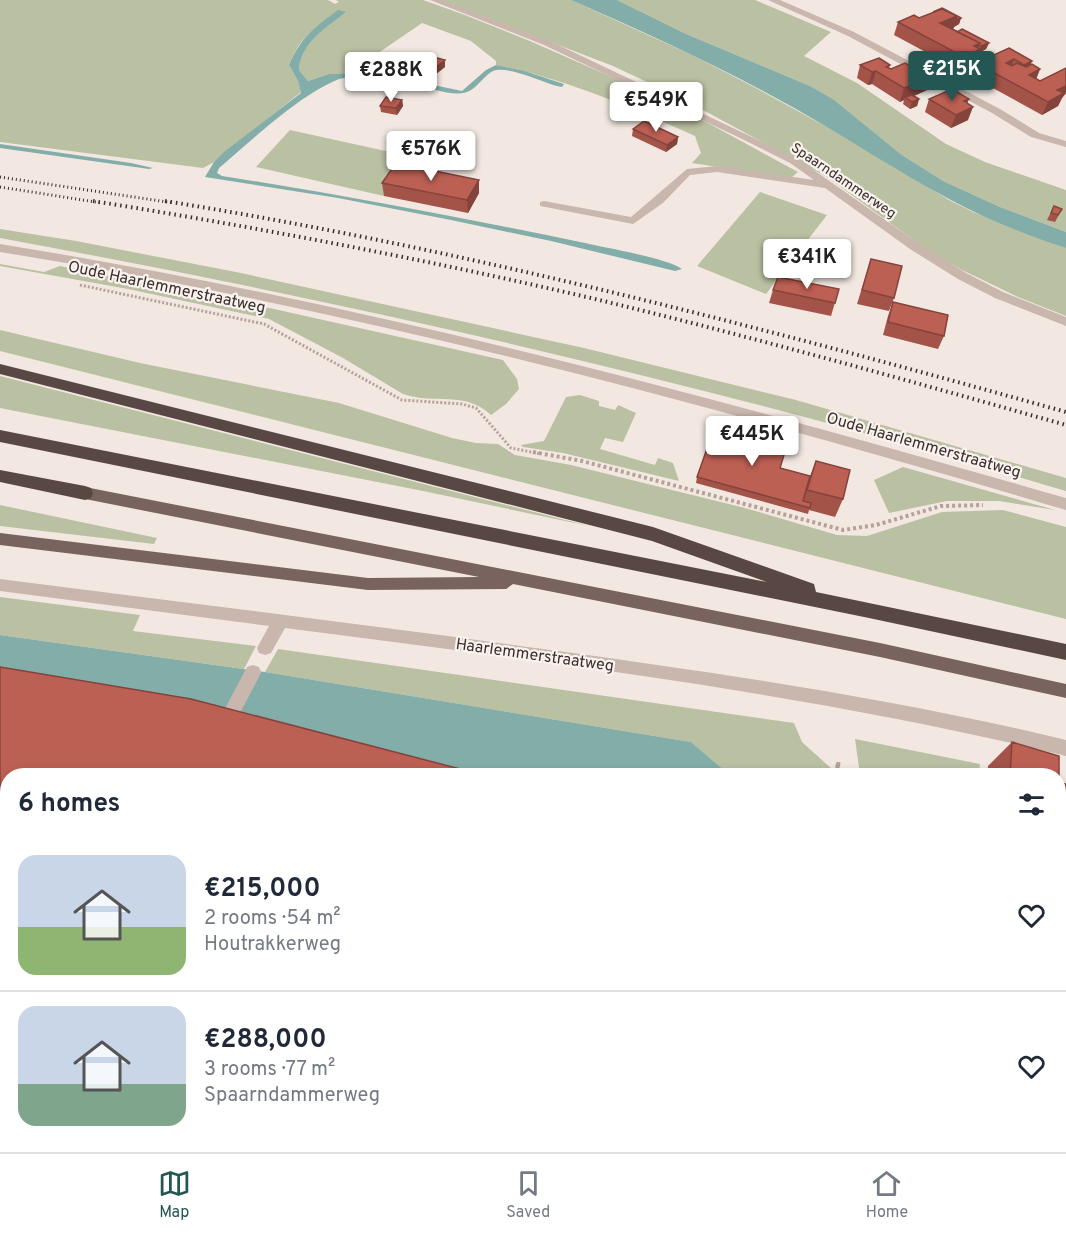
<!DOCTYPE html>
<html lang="en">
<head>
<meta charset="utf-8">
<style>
  :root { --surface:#fff; --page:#f2f2f3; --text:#1f2937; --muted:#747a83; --line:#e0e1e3; --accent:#245754 }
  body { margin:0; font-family:Overpass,sans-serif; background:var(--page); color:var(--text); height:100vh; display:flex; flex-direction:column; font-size:22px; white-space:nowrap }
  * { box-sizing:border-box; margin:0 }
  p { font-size:20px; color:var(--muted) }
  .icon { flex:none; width:33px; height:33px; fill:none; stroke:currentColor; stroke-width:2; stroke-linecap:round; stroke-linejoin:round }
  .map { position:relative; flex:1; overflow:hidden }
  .drawer { position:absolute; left:0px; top:768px; width:1066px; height:384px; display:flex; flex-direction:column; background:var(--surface); border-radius:24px 24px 0 0; box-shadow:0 3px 9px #0003 }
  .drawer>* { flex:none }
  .price { position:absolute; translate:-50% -51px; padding:0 14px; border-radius:6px; background:#fff; color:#222; font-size:20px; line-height:39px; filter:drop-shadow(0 2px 3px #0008) }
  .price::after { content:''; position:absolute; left:50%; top:36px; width:18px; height:14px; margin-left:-9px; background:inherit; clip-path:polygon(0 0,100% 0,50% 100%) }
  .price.current { background:var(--accent); color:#fff }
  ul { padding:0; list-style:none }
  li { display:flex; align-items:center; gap:18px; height:150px; padding:0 18px }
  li+li { border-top:2px solid var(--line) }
  li span { display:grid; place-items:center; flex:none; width:168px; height:120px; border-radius:18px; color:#555 }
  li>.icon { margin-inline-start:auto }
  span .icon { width:72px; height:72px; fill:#fffc; stroke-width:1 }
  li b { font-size:26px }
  h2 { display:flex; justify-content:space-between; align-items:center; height:72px; padding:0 18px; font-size:26px }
  .tabs { display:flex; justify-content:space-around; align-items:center; height:84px; border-top:2px solid var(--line); background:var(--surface); font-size:16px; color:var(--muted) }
  .tabs a { display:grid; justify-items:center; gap:3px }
  .tabs .current { color:var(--accent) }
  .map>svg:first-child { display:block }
  .green { fill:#bac0a2 }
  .water { fill:#82ada9 }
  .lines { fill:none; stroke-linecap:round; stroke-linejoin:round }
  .path-far2 { stroke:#b5a198; stroke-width:3; stroke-dasharray:2 2; stroke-linecap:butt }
  .path-far1 { stroke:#b5a198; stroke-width:4; stroke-dasharray:3 3; stroke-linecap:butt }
  .path { stroke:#b5a198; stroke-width:4.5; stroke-dasharray:4 4; stroke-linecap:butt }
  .minor { fill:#c9b7ae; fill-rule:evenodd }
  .major { fill:#79635e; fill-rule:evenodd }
  .highway { fill:#594743; fill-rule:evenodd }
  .rail-far1 { stroke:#392e2c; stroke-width:3; stroke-dasharray:1 3; stroke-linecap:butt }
  .rail { stroke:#392e2c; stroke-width:4; stroke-dasharray:1.5 4; stroke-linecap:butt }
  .wall { fill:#a35348 }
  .shaded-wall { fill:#84433b }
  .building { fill:#bd6054; stroke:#84433b; stroke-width:1.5 }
  .labels { text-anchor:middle; stroke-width:4.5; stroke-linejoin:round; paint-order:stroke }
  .far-street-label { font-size:14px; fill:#392e2c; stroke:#f9f2ee }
  .street-label { font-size:16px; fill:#392e2c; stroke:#f9f2ee }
</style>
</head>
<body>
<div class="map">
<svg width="1066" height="1152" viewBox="0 0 1066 1152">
  <rect width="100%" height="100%" fill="#f2e8e1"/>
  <path class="green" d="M0 0H328L335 4 339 2 336 0H423L465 15 530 41 614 78 708 123 798 172 791 178 692 163 701 153 695 136C630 107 566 79 496 65V61L471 41 422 23 349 73 329 74 308 81 299 70C301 42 325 28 346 12 316 28 302 32 289 65L298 81 301 92 214 162 203 168 0 142Z
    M441 0H571L692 55 752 86 862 146 949 200 973 212 1066 248V316L1018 297 962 270 930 252 827 177 679 97 613 66Z
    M617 0H755L831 32 804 56 857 83 946 144 985 162 1066 190V232L1000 207 943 181 902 155 833 99 810 86 684 33Z
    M290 130 413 157 384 196 256 167Z
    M760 192 827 215 766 294 697 266Z
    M0 229 76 241 236 272 584 348 796 400 1066 478V491C716 386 360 304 0 238Z
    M0 264 44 272 60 266 274 309 503 360 517 379 519 389 506 404 491 415C464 390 436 405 403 394L343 358 269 319 128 289 0 266Z
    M0 330 140 363 339 403 452 438 476 443 498 444 515 455 571 465 745 508 837 535 867 536 942 512 1003 510 1066 527V619L0 351Z
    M0 376 589 526 423 491 0 408Z
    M580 395 599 401V406L615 410 618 405 636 413 623 442 605 438 600 449 655 465 658 458 673 463 679 481 563 453 523 447 521 445 544 441 566 397Z
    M903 467 1055 510 999 501H947L889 513 874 480Z
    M0 505 157 538 154 544 0 526Z
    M0 597 140 615 133 631 256 646 244 669 0 635Z
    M278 649 794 723 802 742 833 770 831 775H730L691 742 265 672Z
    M855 739 980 764 979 775H860Z"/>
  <path class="water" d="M571 0H617L684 33 810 86 833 99 902 155 943 181 1000 207 1066 232V248C1026 235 986 219 949 199 897 171 847 138 796 109 723 68 647 33 571 0Z
    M338 10 346 12C326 28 301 42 299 70L308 81 329 74 349 73 395 78 396 80 394 82C381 81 350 75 339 79 299 95 252 140 219 168L217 173 222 176C344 195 464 218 585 243 606 248 667 258 682 269L675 271 551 241 451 220 338 198 205 177 214 162 224 152 301 93 298 81 289 65C301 37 314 28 338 10Z
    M496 65 524 71 564 84 562 87 557 86C542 82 507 65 493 71 485 75 479 85 471 90 458 99 431 88 416 85L419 82 462 91 486 70Z
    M0 144 131 163 153 168 149 169 0 148Z
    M0 635 265 672 691 742 730 775H440L0 678Z"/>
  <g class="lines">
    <path class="path-far2" d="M80 285 264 324 402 400 462 404 476 408 511 448 541 454"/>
    <path class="path-far1" d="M533 452 582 461 843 530 876 525 941 506 983 505
      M838 765 839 760"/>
    <path class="path" d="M836 776 838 764"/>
    <path class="minor" d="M430 0H442L550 41 798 159 918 243 966 273 1003 292 1066 317V326L995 298 958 279 910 249 825 188 717 172 690 175 663 203 633 224 540 206V202L544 201 631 217 687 169 717 166 814 180 790 163 738 137 544 45Z
      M768 0H780L854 32 1000 109 1039 133 1066 141V147L1031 137 992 113 848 36Z
      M0 244C361 302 716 397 1066 498V510C716 406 361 310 0 252Z
      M0 579C181 602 362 624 543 649 719 673 893 698 1066 740V756C809 693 546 662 285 628L271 653 265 655 259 653 257 648 269 626 0 591Z
      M253 665 259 667 261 672 259 677 232 728 226 731 220 728 218 723 220 718 247 667Z"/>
    <path class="major" d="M85 487 880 643 1066 684V698L880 657 513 584 506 589 368 590 0 545V533L368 578 479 577 85 499 78 493Z"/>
    <path class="highway" d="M0 364 653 527 814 584 816 592 1066 644V660L869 618 0 442V430L767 582 652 541 0 374Z
      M0 470 85 486 91 488 93 493 91 498 85 500 0 482Z"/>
    <path class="rail-far1" d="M0 177 174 203
      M0 187 102 203"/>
    <path class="rail" d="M93 201C261 228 429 260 595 299 753 337 910 381 1066 425
      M165 201C470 250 768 329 1066 412"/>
  </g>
  <path class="wall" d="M919 18H961L959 24 954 27 953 29 989 43 986 49 978 53 975 62 959 70 894 35 898 22Z
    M1009 48 1032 61 1030 65 1040 69 1036 79 1040 81 1066 68V93L1062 98 1058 106 1042 115 971 76 976 63Z
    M390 58 391 65 382 72 372 68 371 62Z
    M428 64 445 67 436 74 429 71Z
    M860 65H890L889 68 927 90 914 96 919 99 917 106 910 109 903 104 904 100 900 102 872 84 868 85 857 78Z
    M929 99 967 103 968 120 951 128 925 112Z
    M402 100 403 106 397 115 381 112 380 106Z
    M633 129 678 137 677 144 666 152 632 136Z
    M382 183 479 193 468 213 384 196Z
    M1054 206 1062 209 1055 222 1047 220Z
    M871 259 894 298 889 311 857 304Z
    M839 289 831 316 769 303 773 290Z
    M893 302 944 336 938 349 883 335 888 316Z
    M816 461 843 499 835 517 809 510 808 514 696 483 697 477 780 468 810 476Z
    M1012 742 1059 776H987L988 766Z
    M1059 782 1066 784V939L1059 936Z
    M1059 996 1066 998V1040L1059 1037Z"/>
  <path class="shaded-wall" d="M957 16 961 18 959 24 954 27 953 29 940 23Z
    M980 43 977 50 980 49 975 62 959 70 964 57 974 46Z
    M989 43 986 49 979 53 981 46Z
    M390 58 391 65 382 72 381 65Z
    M1014 59 1008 73 1006 63Z
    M445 60V67L436 74V67Z
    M1032 61 1026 75 1019 78 1024 65Z
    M1040 69 1035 82 1029 75Z
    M876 71 872 84 868 85 872 72Z
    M932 77 927 90 907 99 905 97 904 100 900 102 904 88Z
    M1066 82V93L1062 98 1058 106 1042 115 1048 102 1057 90Z
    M919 99 917 106 910 109 912 102Z
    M969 99 964 111 973 107 968 120 951 128 956 115 964 101Z
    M402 100 403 106 397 115 396 108Z
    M678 137 677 144 666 152 667 145Z
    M479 180V193L468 213 467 200Z"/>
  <path class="building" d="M942 8 961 18 956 20 957 16 942 9 933 12Z
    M942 9 957 16 940 23 980 43 974 46 980 49 964 57 898 22 914 15 919 18Z
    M962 29 989 43 981 46 979 45 980 43 957 32Z
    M1009 48 1032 61 1024 65 1014 59 1006 63 1012 66 1017 63 1026 67 1032 64 1040 69 1029 75 1040 81 1066 68V86L1057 90 1064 93 1048 102 976 63Z
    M380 55 390 58 381 65 371 62Z
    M437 58 445 60 436 67 428 64Z
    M879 58 890 65 886 67 891 69 905 63 932 77 904 88 876 71 872 72 860 65Z
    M952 89 969 99 964 101 973 107 956 115 929 99Z
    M912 95 919 99 912 102 905 97Z
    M386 97 402 100 396 108 380 106Z
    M644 121 678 137 667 145 633 129Z
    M396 163 479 180 467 200 382 183Z
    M1054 206 1062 209 1058 215 1051 213Z
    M871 259 902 266 894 298 862 290Z
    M778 277 839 289 835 303 773 290Z
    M893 302 948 315 944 336 888 322Z
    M715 426 787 445 780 468 810 476 803 501 811 503 810 508 697 477Z
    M816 461 850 470 843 499 807 490Z
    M0 667 191 699 487 776H8V1144H1059V1091L1066 1094V1152H0Z
    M1012 742 1059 756V776H1010Z
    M1059 782 1066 784V912L1059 909Z
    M1059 996 1066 998V1035L1059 1033Z"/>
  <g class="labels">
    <g class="far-street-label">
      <text transform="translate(844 180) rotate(34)" y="5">Spaarndammerweg</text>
    </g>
    <g class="street-label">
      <text transform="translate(167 286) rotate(12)" y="6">Oude Haarlemmerstraatweg</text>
      <text transform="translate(924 444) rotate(16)" y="6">Oude Haarlemmerstraatweg</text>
      <text transform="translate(535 654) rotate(8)" y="6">Haarlemmerstraatweg</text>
    </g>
  </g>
</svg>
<b class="price current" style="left:952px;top:102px">€215K</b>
<b class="price" style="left:391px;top:103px">€288K</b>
<b class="price" style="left:656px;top:133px">€549K</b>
<b class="price" style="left:431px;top:182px">€576K</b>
<b class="price" style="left:807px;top:290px">€341K</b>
<b class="price" style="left:752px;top:467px">€445K</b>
<section class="drawer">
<h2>6 homes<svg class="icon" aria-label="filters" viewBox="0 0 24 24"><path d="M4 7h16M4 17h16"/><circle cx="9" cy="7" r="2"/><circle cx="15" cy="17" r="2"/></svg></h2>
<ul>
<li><span style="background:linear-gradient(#c9d6e8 60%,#8fb573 0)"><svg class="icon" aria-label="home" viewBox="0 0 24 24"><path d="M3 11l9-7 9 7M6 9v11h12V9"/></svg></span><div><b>€215,000</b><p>2 rooms · 54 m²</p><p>Houtrakkerweg</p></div><svg class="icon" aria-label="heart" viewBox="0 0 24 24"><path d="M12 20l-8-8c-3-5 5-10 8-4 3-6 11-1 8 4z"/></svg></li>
<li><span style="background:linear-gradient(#c9d6e8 65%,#7fa58c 0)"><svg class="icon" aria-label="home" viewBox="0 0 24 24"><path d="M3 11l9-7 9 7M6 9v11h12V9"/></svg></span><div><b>€288,000</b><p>3 rooms · 77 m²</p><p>Spaarndammerweg</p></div><svg class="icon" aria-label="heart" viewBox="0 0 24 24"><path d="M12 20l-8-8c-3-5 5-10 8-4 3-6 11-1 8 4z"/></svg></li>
</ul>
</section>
</div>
<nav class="tabs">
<a class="current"><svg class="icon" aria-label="map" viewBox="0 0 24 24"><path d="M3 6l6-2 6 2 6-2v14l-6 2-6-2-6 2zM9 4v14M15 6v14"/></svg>Map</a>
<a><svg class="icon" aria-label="saved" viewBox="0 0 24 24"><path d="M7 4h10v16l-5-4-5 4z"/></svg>Saved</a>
<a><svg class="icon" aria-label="home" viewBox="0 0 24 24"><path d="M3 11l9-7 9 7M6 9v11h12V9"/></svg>Home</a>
</nav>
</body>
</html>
